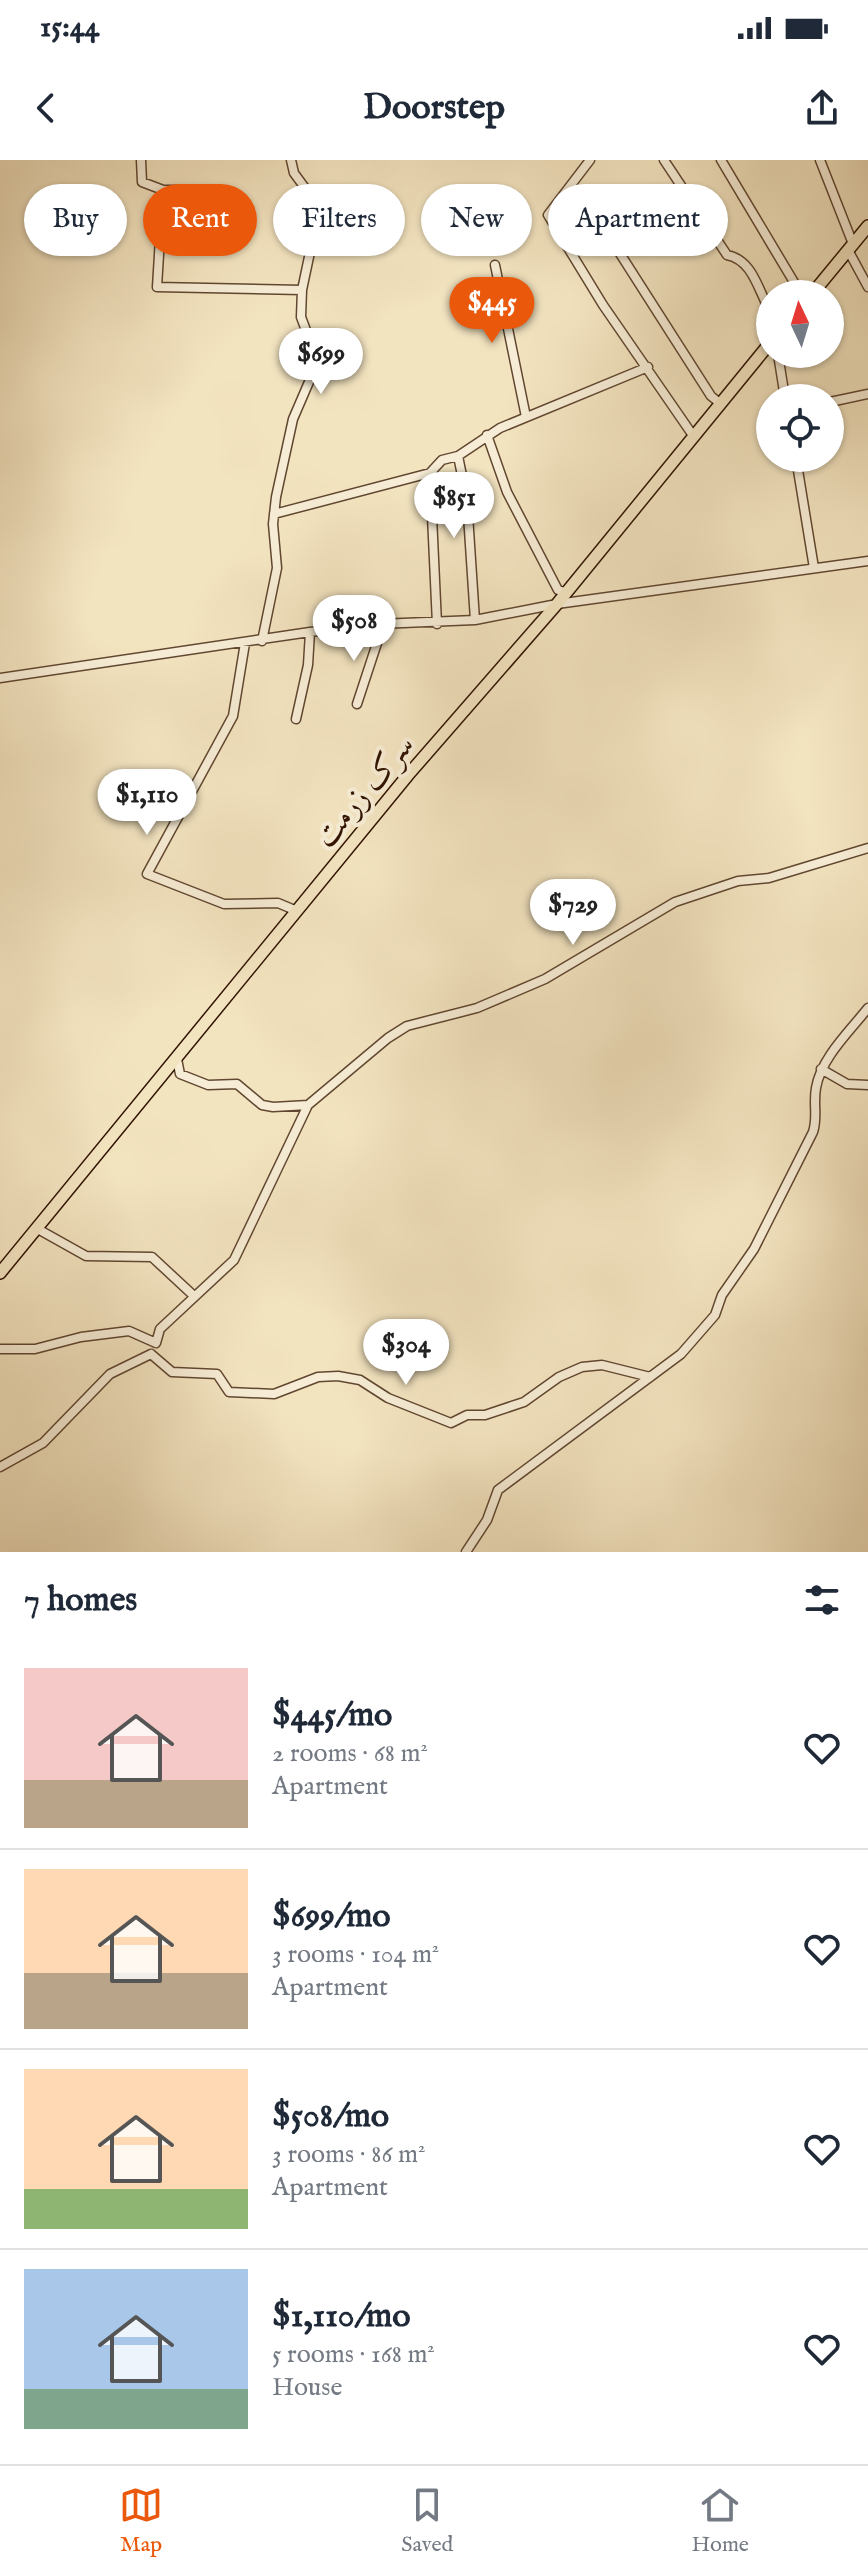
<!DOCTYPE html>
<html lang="en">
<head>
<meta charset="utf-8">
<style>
  :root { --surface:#fff; --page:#f2f2f3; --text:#1f2937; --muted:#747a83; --line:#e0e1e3; --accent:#ea580c }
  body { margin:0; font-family:"IM FELL English",Amiri,serif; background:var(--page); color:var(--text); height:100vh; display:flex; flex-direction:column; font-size:30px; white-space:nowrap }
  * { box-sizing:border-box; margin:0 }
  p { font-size:26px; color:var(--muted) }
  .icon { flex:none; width:44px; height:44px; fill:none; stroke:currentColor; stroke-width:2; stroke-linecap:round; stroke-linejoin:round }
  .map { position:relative; height:1392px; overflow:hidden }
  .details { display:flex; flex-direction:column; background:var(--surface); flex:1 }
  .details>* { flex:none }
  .top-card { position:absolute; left:24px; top:24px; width:820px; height:72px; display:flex; gap:16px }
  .needle { width:52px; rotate:356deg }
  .fabs { position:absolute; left:756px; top:120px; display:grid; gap:16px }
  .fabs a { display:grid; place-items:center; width:88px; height:88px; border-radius:50%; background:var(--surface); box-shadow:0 2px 6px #0004; font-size:40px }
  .price { position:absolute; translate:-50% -68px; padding:0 18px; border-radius:28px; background:#fff; color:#222; font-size:26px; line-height:52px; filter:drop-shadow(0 2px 4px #0008) }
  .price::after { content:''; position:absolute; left:50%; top:48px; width:24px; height:18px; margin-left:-12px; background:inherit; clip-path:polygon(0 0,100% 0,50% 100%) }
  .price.on { background:var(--accent); color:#fff }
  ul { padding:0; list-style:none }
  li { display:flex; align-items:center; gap:24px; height:200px; padding:0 24px }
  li+li { border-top:2px solid var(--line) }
  li span { display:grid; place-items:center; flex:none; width:224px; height:160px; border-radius:0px; color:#555 }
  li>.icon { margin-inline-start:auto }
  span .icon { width:96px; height:96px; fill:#fffc; stroke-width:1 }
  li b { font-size:34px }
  h2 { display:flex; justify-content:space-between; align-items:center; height:96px; padding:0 24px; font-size:34px }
  .pill { padding:0 28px; border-radius:36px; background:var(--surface); box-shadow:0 2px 6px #0004; font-size:28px; line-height:72px }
  .pill.on { background:var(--accent); color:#fff }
  .status { display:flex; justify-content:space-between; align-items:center; height:56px; padding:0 40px; background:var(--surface); direction:ltr }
  .status svg { height:22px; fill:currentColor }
  header { display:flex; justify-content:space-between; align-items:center; height:104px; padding:0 24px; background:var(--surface); font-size:36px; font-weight:700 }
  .tab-bar { display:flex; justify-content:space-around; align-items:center; height:112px; border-top:2px solid var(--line); background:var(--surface); font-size:22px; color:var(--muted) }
  .tab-bar a { display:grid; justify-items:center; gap:4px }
  .tab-bar .on { color:var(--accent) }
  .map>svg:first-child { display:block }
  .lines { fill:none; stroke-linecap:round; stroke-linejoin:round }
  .minor-casing { stroke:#614730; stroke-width:11 }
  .highway-casing { stroke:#301300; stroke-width:14 }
  .minor { stroke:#f7edd6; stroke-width:8 }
  .highway { stroke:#f3e4c0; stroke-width:11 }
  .labels { text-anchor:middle; stroke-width:8; stroke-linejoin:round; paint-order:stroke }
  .street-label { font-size:32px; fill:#301300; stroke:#f7edd6 }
</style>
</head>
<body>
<div class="status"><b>15:44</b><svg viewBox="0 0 49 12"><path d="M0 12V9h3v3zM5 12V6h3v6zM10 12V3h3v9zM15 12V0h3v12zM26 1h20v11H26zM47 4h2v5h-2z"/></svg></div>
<header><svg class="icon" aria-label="back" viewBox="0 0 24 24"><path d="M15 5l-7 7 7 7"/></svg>Doorstep<svg class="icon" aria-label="share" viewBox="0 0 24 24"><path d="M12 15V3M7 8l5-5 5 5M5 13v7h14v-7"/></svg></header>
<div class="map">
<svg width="868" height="1392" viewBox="0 0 868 1392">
  <rect width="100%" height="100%" fill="#f3e4c0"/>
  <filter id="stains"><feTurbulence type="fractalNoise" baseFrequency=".0025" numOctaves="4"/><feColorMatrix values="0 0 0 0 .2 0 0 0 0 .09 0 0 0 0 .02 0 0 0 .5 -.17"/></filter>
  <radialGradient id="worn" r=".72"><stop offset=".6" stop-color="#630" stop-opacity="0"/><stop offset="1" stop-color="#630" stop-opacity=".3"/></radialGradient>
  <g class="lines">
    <g class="minor-casing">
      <path id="minor" d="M141 0 142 22 163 30H201
        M590 0 548 55 603 145 694 277
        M664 0 727 95C753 100 758 130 770 151
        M721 0 801 134
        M820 0 853 84
        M163 30 157 127 302 130
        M612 81 711 236 721 244
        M848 90 868 127
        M495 105 526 257
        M778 194 785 238
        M830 242 868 234
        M487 275 507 332 558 430 565 432
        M458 296 467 340 475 460
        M796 298 814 408
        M430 313 437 464
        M274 354 430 313 442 300 458 296 500 268 648 207
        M262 481 277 408 273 364 276 337 293 259 315 208 316 197 301 157 302 130 317 59 316 43 294 13 291 0
        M245 483 233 556 147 714 224 744 278 743 297 751
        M0 518 310 472 379 464 475 460 557 444 868 401
        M357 544 380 474 379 464
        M296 559 308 505 310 472
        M177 899 180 914 208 925 237 924 262 945 273 947 308 945
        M821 909 847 924 868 925
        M36 1068 86 1096 152 1097 194 1136
        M0 1189H35L81 1177 129 1171 156 1183 160 1169 234 1100 308 945 388 878 407 866 477 848 545 819 675 742 738 721 769 718 868 688
        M151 1194 172 1212 217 1214 229 1232 274 1234 318 1217 338 1216 360 1220 388 1238 451 1263 467 1255H485L524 1242 559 1217 582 1207 602 1205 650 1217
        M0 1307 43 1283 110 1214 151 1194
        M466 1392 487 1360 498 1330 681 1194 715 1155 722 1135 754 1089 813 972C818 957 813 944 816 928 821 898 849 872 868 848"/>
    </g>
    <g class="highway-casing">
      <path id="highway" d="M812 134 868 66
        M0 1113 408 615 557 444 770 183"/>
    </g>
    <use href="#minor" class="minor"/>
    <use href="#highway" class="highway"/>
  </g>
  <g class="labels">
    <g class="street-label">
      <text transform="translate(363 630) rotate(-50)" y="11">سرک زرمت</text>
    </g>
  </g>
  <rect width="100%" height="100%" filter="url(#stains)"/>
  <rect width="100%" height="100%" fill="url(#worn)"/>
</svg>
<div class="fabs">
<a><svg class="needle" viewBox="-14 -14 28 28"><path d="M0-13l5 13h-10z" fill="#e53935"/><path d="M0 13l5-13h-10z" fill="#747a83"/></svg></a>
<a><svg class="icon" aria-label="locate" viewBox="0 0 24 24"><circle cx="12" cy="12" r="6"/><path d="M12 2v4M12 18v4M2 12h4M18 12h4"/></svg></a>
</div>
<b class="price on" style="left:492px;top:185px">$445</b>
<b class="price" style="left:321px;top:236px">$699</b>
<b class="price" style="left:454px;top:380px">$851</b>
<b class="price" style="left:354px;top:503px">$508</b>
<b class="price" style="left:147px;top:677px">$1,110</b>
<b class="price" style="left:573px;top:787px">$729</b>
<b class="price" style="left:406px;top:1227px">$304</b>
<div class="top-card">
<a class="pill">Buy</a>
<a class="pill on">Rent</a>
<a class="pill">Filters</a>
<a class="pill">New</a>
<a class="pill">Apartment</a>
</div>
</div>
<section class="details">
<h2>7 homes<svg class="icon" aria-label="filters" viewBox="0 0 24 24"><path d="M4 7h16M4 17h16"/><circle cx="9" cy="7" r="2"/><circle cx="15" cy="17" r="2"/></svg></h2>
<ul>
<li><span style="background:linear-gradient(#f6c9c9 70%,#b9a48a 0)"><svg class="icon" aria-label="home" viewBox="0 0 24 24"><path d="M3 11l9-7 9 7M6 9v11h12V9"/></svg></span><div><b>$445/mo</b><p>2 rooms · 68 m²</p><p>Apartment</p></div><svg class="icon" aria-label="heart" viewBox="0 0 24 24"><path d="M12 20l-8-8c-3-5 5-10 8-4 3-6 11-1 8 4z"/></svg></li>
<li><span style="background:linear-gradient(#ffd9b3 65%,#b9a48a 0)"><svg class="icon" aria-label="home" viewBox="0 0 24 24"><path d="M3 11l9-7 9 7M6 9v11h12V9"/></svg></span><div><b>$699/mo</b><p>3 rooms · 104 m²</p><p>Apartment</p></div><svg class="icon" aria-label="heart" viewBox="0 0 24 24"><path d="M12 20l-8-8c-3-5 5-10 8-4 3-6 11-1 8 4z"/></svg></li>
<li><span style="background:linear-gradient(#ffd9b3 75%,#8fb573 0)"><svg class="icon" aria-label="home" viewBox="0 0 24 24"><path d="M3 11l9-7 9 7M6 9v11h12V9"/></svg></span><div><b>$508/mo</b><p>3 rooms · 86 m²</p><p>Apartment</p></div><svg class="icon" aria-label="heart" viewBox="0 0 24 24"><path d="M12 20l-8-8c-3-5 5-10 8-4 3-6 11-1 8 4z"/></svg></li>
<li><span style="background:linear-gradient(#a9c7e8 75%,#7fa58c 0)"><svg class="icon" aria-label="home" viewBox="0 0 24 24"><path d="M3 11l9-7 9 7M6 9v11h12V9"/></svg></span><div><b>$1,110/mo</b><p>5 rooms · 168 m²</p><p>House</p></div><svg class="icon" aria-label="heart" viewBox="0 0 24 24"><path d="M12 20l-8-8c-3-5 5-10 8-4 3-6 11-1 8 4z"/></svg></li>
</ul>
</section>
<nav class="tab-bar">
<a class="on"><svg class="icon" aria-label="map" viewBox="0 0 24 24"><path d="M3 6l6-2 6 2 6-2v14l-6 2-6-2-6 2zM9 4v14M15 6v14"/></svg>Map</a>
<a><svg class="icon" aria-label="saved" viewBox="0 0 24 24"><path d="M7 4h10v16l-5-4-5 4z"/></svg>Saved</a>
<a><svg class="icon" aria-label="home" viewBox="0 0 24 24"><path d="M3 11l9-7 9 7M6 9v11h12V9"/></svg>Home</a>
</nav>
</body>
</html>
